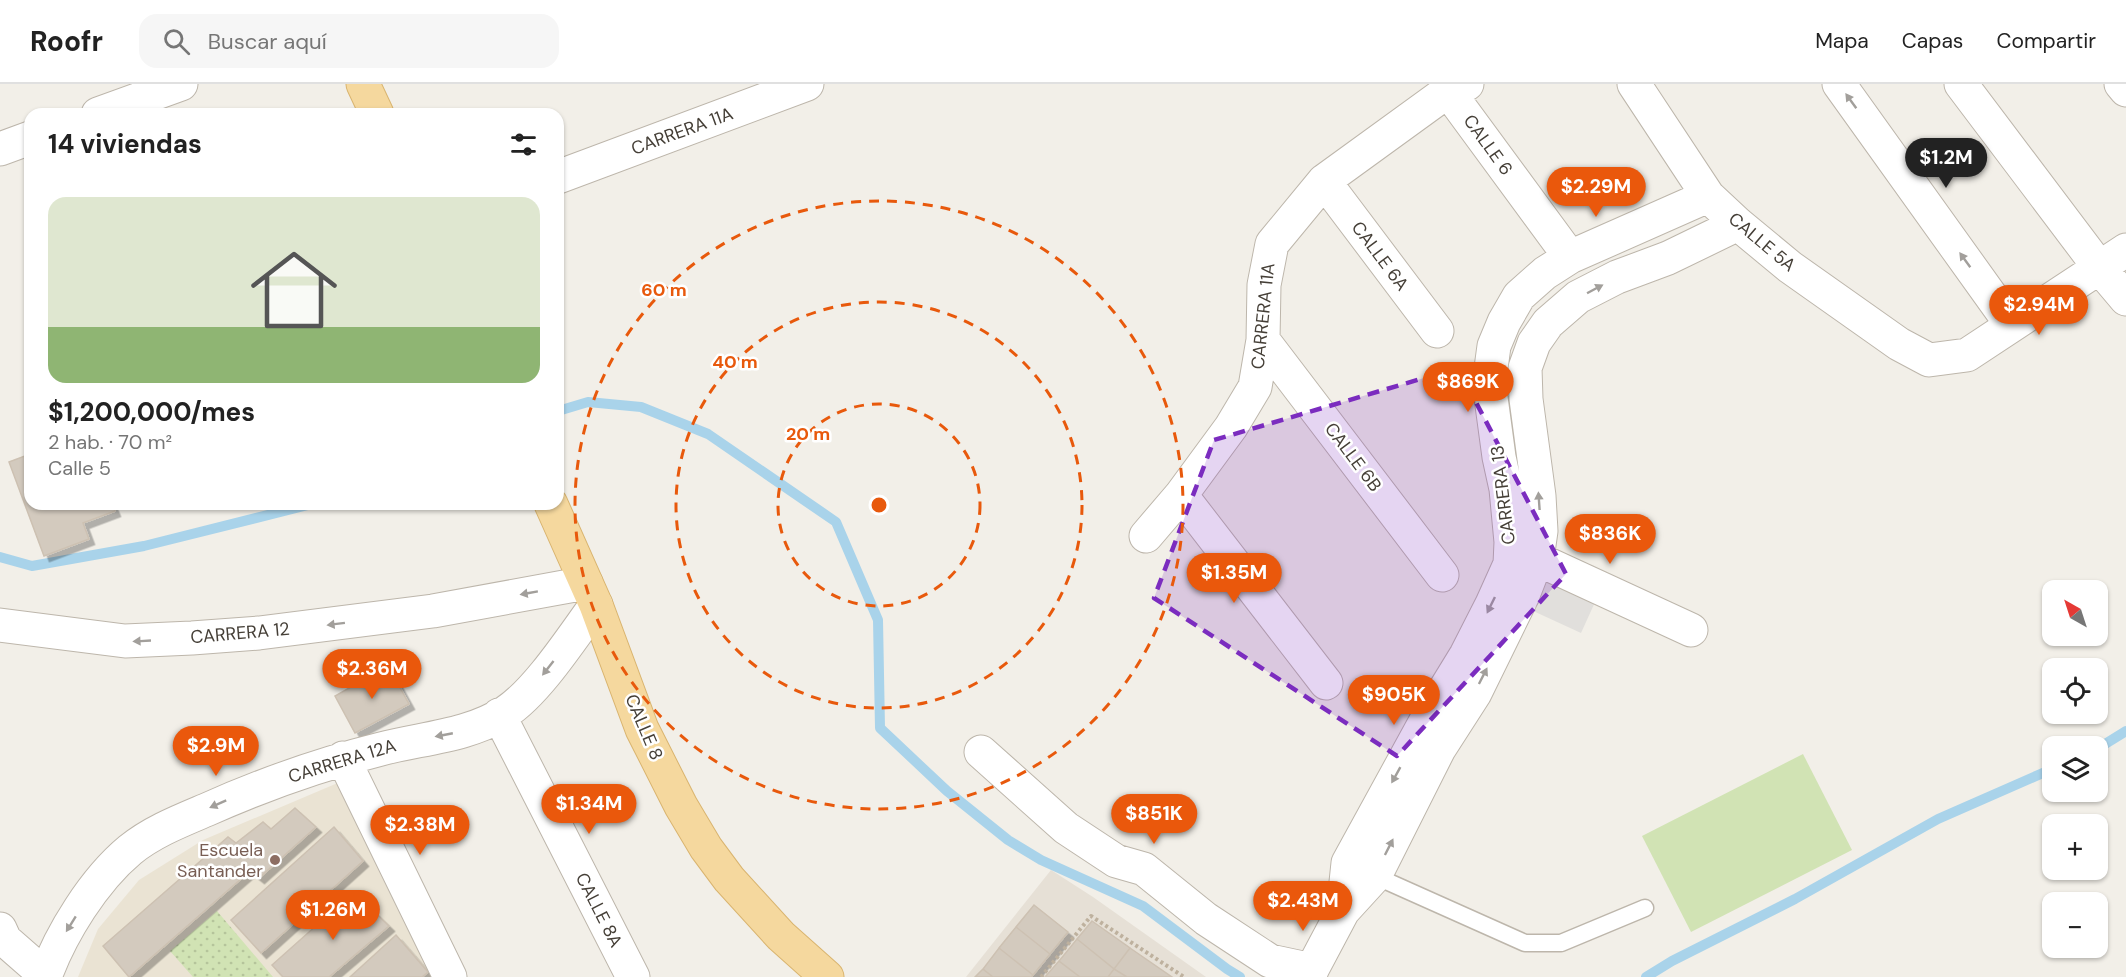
<!DOCTYPE html>
<html lang="es">
<head>
<meta charset="utf-8">
<style>
  :root { --surface:#fff; --page:#f6f6f6; --text:#222; --muted:#767676; --line:#e0e0e0; --accent:#ea580c }
  body { margin:0; font-family:"DM Sans",sans-serif; background:var(--page); color:var(--text); height:100vh; display:flex; flex-direction:column; font-size:22px; white-space:nowrap }
  * { box-sizing:border-box; margin:0 }
  p { font-size:20px; color:var(--muted) }
  .icon { flex:none; width:33px; height:33px; fill:none; stroke:currentColor; stroke-width:2; stroke-linecap:round; stroke-linejoin:round }
  .map { position:relative; flex:1; overflow:hidden }
  .details { position:absolute; left:24px; top:24px; width:540px; height:402px; display:flex; flex-direction:column; background:var(--surface); border-radius:18px; box-shadow:0 2px 4px #0004 }
  .details>* { flex:none }
  .needle { width:39px; rotate:321deg }
  .controls { position:absolute; left:2042px; top:496px; display:grid; gap:12px }
  .controls a { display:grid; place-items:center; width:66px; height:66px; border-radius:12px; background:var(--surface); box-shadow:0 2px 4px #0004; font-size:30px }
  .price { position:absolute; translate:-50% -51px; padding:0 14px; border-radius:21px; background:var(--accent); color:#fff; font-size:20px; line-height:39px; filter:drop-shadow(0 2px 3px #0008) }
  .price::after { content:''; position:absolute; left:50%; top:36px; width:18px; height:14px; margin-left:-9px; background:inherit; clip-path:polygon(0 0,100% 0,50% 100%) }
  .price.on { background:#222; color:#fff }
  ul { padding:0; list-style:none }
  li { display:grid; align-content:center; gap:12px; height:318px; padding:0 24px }
  li+li { border-top:2px solid var(--line) }
  li span { display:grid; place-items:center; height:186px; border-radius:18px; color:#555 }
  li>.icon { margin-inline-start:auto }
  span .icon { width:108px; height:108px; fill:#fffc; stroke-width:1 }
  li b { font-size:26px }
  h2 { display:flex; justify-content:space-between; align-items:center; height:72px; padding:0 24px; font-size:26px }
  header { display:flex; align-items:center; gap:36px; box-sizing:border-box; height:84px; padding:0 30px; background:var(--surface); border-bottom:2px solid var(--line) }
  header strong { font-size:28px }
  nav { display:flex; gap:33px; margin-inline-start:auto; font-size:21px }
  .search { width:420px; height:54px; background:var(--page); display:flex; align-items:center; gap:15px; box-sizing:border-box; padding:0 21px; border-radius:18px; color:var(--muted); font-size:22px }
  .map>svg:first-child { display:block }
  .residential { fill:#e6e0d6 }
  .education { fill:#eae3d3 }
  .grass { fill:url(#grass-dots) }
  .park { fill:#d1e3b4 }
  .parking { fill:#e1dfdc }
  .lines { fill:none; stroke-linecap:round; stroke-linejoin:round }
  .stream { stroke:#a9d3ea; stroke-width:10 }
  .building { fill:#d3cabe; stroke:#cdc1b2; stroke-width:1.5; filter:url(#shadow) }
  .service-casing { stroke:#bdb6ab; stroke-width:19 }
  .minor-casing { stroke:#bdb6ab; stroke-width:35 }
  .primary-casing { stroke:#d9b46f; stroke-width:35 }
  .path { stroke:#beb19e; stroke-width:4; stroke-dasharray:3 3; stroke-linecap:butt }
  .service { stroke:#fff; stroke-width:16 }
  .minor { stroke:#fff; stroke-width:33 }
  .primary { stroke:#f5d89e; stroke-width:33 }
  .oneway { fill:#a29f9b }
  .marked { fill:#7b2cbf; fill-opacity:0.2; stroke:#7b2cbf; stroke-width:4.5; stroke-dasharray:12 8; stroke-linejoin:round }
  .ring { fill:none; stroke:#e8590c; stroke-width:3; stroke-dasharray:10 8 }
  .education-dot { fill:#8d6e63; stroke:#fff; stroke-width:2 }
  .labels { text-anchor:middle; stroke-width:5; stroke-linejoin:round; paint-order:stroke }
  .street-label { font-size:18px; fill:#453f37; stroke:#fff }
  .education-label { font-size:18px; fill:#785e54; stroke:#fff; text-anchor:end }
  .centre { fill:#e8590c; stroke:#fff; stroke-width:3 }
  .ring-label { font-size:18px; text-anchor:middle; font-weight:bold; fill:#e8590c; stroke:#fff; stroke-width:5; stroke-linejoin:round; paint-order:stroke }
</style>
</head>
<body>
<header>
<strong>Roofr</strong>
<div class="search"><svg class="icon" aria-label="search" viewBox="0 0 24 24"><circle cx="10" cy="10" r="6"/><path d="M15 15l6 6"/></svg>Buscar aquí</div>
<nav><a>Mapa</a><a>Capas</a><a>Compartir</a></nav>
</header>
<div class="map">
<svg width="2126" height="893" viewBox="0 0 2126 893">
  <defs>
    <pattern id="grass-dots" width="8" height="8" patternUnits="userSpaceOnUse" patternTransform="scale(1.5)"><rect width="8" height="8" fill="#d1e3b4"/><path d="M2 2h.1M6 6h.1" fill="none" stroke="#b5c49b" stroke-width="1.8" stroke-linecap="round"/></pattern>
    <filter id="shadow"><feDropShadow dx="5.5" dy="5.5" stdDeviation="0" flood-color="#0004"/></filter>
  </defs>
  <rect width="100%" height="100%" fill="#f2efe8"/>
  <path class="residential" d="M1051 786 1093 813 1206 893H966Z"/>
  <path class="education" d="M340 698 438 893H78L98 845 139 796 203 756Z"/>
  <path class="grass" d="M217 827 273 893H193L170 867Z"/>
  <path class="park" d="M1803 670 1852 766 1691 848 1642 752Z"/>
  <path class="parking" d="M1545 492 1596 516 1581 549 1531 526Z"/>
  <g class="lines">
    <path class="stream" d="M558 327 588 318 641 323 708 350 836 438 878 536 880 644 947 707 1008 756 1041 776 1143 822 1227 885 1240 893
      M0 473 32 482 144 462 312 420
      M2097 665 2126 647
      M1646 893 1672 877 1795 815 1938 735 2052 685"/>
  </g>
  <path class="building" d="M30 370V420H112L115 427 83 439 89 455 44 472 9 378Z
    M388 582 409 620 355 649 335 612Z
    M295 724 316 743 259 794 250 787 129 893 103 862 228 753 236 759 263 738 271 745Z
    M334 743 363 777 261 869 231 836Z
    M354 808 389 842 329 893H283L272 881Z
    M1034 821 1068 848 1050 870 1016 843Z
    M1092 837 1130 864 1114 885 1077 855Z
    M1016 843 1050 870 1033 891 999 864Z
    M396 851 428 888 422 893H350Z
    M1077 855 1114 885 1108 893H1080L1059 877Z
    M999 864 1033 891 1031 893H993L983 885Z
    M1130 864 1172 893H1127L1114 885Z
    M1059 877 1080 893H1045Z
    M983 885 993 893H975Z
    M1114 885 1127 893H1108Z"/>
  <g class="lines">
    <g class="service-casing">
      <path id="service" d="M1375 792 1525 859H1561L1645 824"/>
    </g>
    <g class="minor-casing">
      <path id="minor" d="M1634 0 1708 112 1738 140 1790 183 1899 260 1929 276 1967 271 2126 166
        M1839 0 2011 240
        M1961 0 2099 183 2126 215
        M2121 0 2126 6
        M1448 7 1570 173
        M98 30 181 0
        M0 65 30 54
        M558 93 807 0
        M1324 97 1437 247
        M1263 256 1442 491
        M1181 411 1326 599
        M1146 452 1181 411 1231 343 1255 303 1263 256 1264 201 1272 160 1324 97 1448 7 1467 0
        M1518 469 1537 475 1691 546
        M0 541 125 557 192 554 259 549 433 527 586 499
        M499 631 633 893
        M981 668 1066 744 1116 777 1144 785 1206 835 1270 877 1312 886
        M343 674 450 893
        M1343 827 1348 779 1428 633 1466 571 1492 520 1510 480 1511 458 1506 405 1499 373 1489 299 1494 262 1504 238 1519 212 1545 189 1570 173 1708 112
        M0 845 5 856 45 891
        M45 893C61 849 94 796 130 766 152 748 180 737 206 726 262 701 321 680 381 665 423 654 469 652 506 628 538 607 573 552 596 521
        M1308 893 1343 827 1375 792 1439 665 1475 609 1523 511 1537 475 1541 447 1539 412 1526 315 1525 284 1534 259 1548 239 1578 213 1617 193 1668 174 1738 140"/>
    </g>
    <g class="primary-casing">
      <path id="primary" d="M363 0 377 30
        M551 420 596 521 642 645 681 722 706 764 729 795 781 852 827 893"/>
    </g>
    <path class="path" d="M1041 893 1091 832 1184 893"/>
    <use href="#service" class="service"/>
    <use href="#minor" class="minor"/>
    <use href="#primary" class="primary"/>
  </g>
  <defs><path id="oneway-solid" d="M-6-.8H1V-3.2L6.5 0L1 3.2V.8H-6Z" transform="scale(1.5)"/></defs>
  <g class="oneway">
    <use href="#oneway-solid" transform="translate(1851 17) rotate(-126)"/>
    <use href="#oneway-solid" transform="translate(1965 176) rotate(-126)"/>
    <use href="#oneway-solid" transform="translate(1595 205) rotate(-28)"/>
    <use href="#oneway-solid" transform="translate(1539 417) rotate(-94)"/>
    <use href="#oneway-solid" transform="translate(529 509) rotate(170)"/>
    <use href="#oneway-solid" transform="translate(1491 521) rotate(116)"/>
    <use href="#oneway-solid" transform="translate(336 540) rotate(173)"/>
    <use href="#oneway-solid" transform="translate(142 557) rotate(177)"/>
    <use href="#oneway-solid" transform="translate(548 584) rotate(128)"/>
    <use href="#oneway-solid" transform="translate(1483 592) rotate(-63)"/>
    <use href="#oneway-solid" transform="translate(444 651) rotate(169)"/>
    <use href="#oneway-solid" transform="translate(1396 691) rotate(119)"/>
    <use href="#oneway-solid" transform="translate(218 720) rotate(156)"/>
    <use href="#oneway-solid" transform="translate(1389 763) rotate(-63)"/>
    <use href="#oneway-solid" transform="translate(71 840) rotate(122)"/>
  </g>
  <path class="marked" d="M1458 284 1566 490 1397 672 1154 514 1214 356Z"/>
  <g class="ring">
    <circle cx="879" cy="421" r="101"/>
    <circle cx="879" cy="421" r="203"/>
    <circle cx="879" cy="421" r="304"/>
  </g>
  <circle class="education-dot" cx="275" cy="776" r="6"/>
  <g class="labels">
    <g class="street-label">
      <text transform="translate(682 47) rotate(-20)" y="6">CARRERA 11A</text>
      <text transform="translate(1488 61) rotate(54)" y="6">CALLE 6</text>
      <text transform="translate(1762 158) rotate(40)" y="6">CALLE 5A</text>
      <text transform="translate(1380 172) rotate(53)" y="6">CALLE 6A</text>
      <text transform="translate(1263 232) rotate(-84)" y="6">CARRERA 11A</text>
      <text transform="translate(1353 373) rotate(53)" y="6">CALLE 6B</text>
      <text transform="translate(1503 411) rotate(-97)" y="6">CARRERA 13</text>
      <text transform="translate(240 549) rotate(-5)" y="6">CARRERA 12</text>
      <text transform="translate(644 643) rotate(67)" y="6">CALLE 8</text>
      <text transform="translate(342 677) rotate(-17)" y="6">CARRERA 12A</text>
      <text transform="translate(599 826) rotate(63)" y="6">CALLE 8A</text>
    </g>
    <g class="education-label">
      <text x="263" y="772">Escuela<tspan x="263" dy="21">Santander</tspan></text>
    </g>
  </g>
  <circle cx="879" cy="421" r="9" class="centre"/>
  <g class="ring-label">
    <text x="664" y="212">60 m</text>
    <text x="735" y="284">40 m</text>
    <text x="808" y="356">20 m</text>
  </g>
</svg>
<div class="controls">
<a><svg class="needle" viewBox="-14 -14 28 28"><path d="M0-13l5 13h-10z" fill="#e53935"/><path d="M0 13l5-13h-10z" fill="#767676"/></svg></a>
<a><svg class="icon" aria-label="locate" viewBox="0 0 24 24"><circle cx="12" cy="12" r="6"/><path d="M12 2v4M12 18v4M2 12h4M18 12h4"/></svg></a>
<a><svg class="icon" aria-label="layers" viewBox="0 0 24 24"><path d="M12 4l9 5-9 5-9-5zM3 14l9 5 9-5"/></svg></a>
<a>+</a>
<a>−</a>
</div>
<b class="price on" style="left:1946px;top:105px">$1.2M</b>
<b class="price" style="left:1596px;top:134px">$2.29M</b>
<b class="price" style="left:2039px;top:252px">$2.94M</b>
<b class="price" style="left:1468px;top:329px">$869K</b>
<b class="price" style="left:1610px;top:481px">$836K</b>
<b class="price" style="left:1234px;top:520px">$1.35M</b>
<b class="price" style="left:372px;top:616px">$2.36M</b>
<b class="price" style="left:1394px;top:642px">$905K</b>
<b class="price" style="left:216px;top:693px">$2.9M</b>
<b class="price" style="left:589px;top:751px">$1.34M</b>
<b class="price" style="left:1154px;top:761px">$851K</b>
<b class="price" style="left:420px;top:772px">$2.38M</b>
<b class="price" style="left:1303px;top:848px">$2.43M</b>
<b class="price" style="left:333px;top:857px">$1.26M</b>
<section class="details">
<h2>14 viviendas<svg class="icon" aria-label="filters" viewBox="0 0 24 24"><path d="M4 7h16M4 17h16"/><circle cx="9" cy="7" r="2"/><circle cx="15" cy="17" r="2"/></svg></h2>
<ul>
<li><span style="background:linear-gradient(#dfe7d0 70%,#8fb573 0)"><svg class="icon" aria-label="home" viewBox="0 0 24 24"><path d="M3 11l9-7 9 7M6 9v11h12V9"/></svg></span><div><b>$1,200,000/mes</b><p>2 hab. · 70 m²</p><p>Calle 5</p></div></li>
</ul>
</section>
</div>
</body>
</html>
